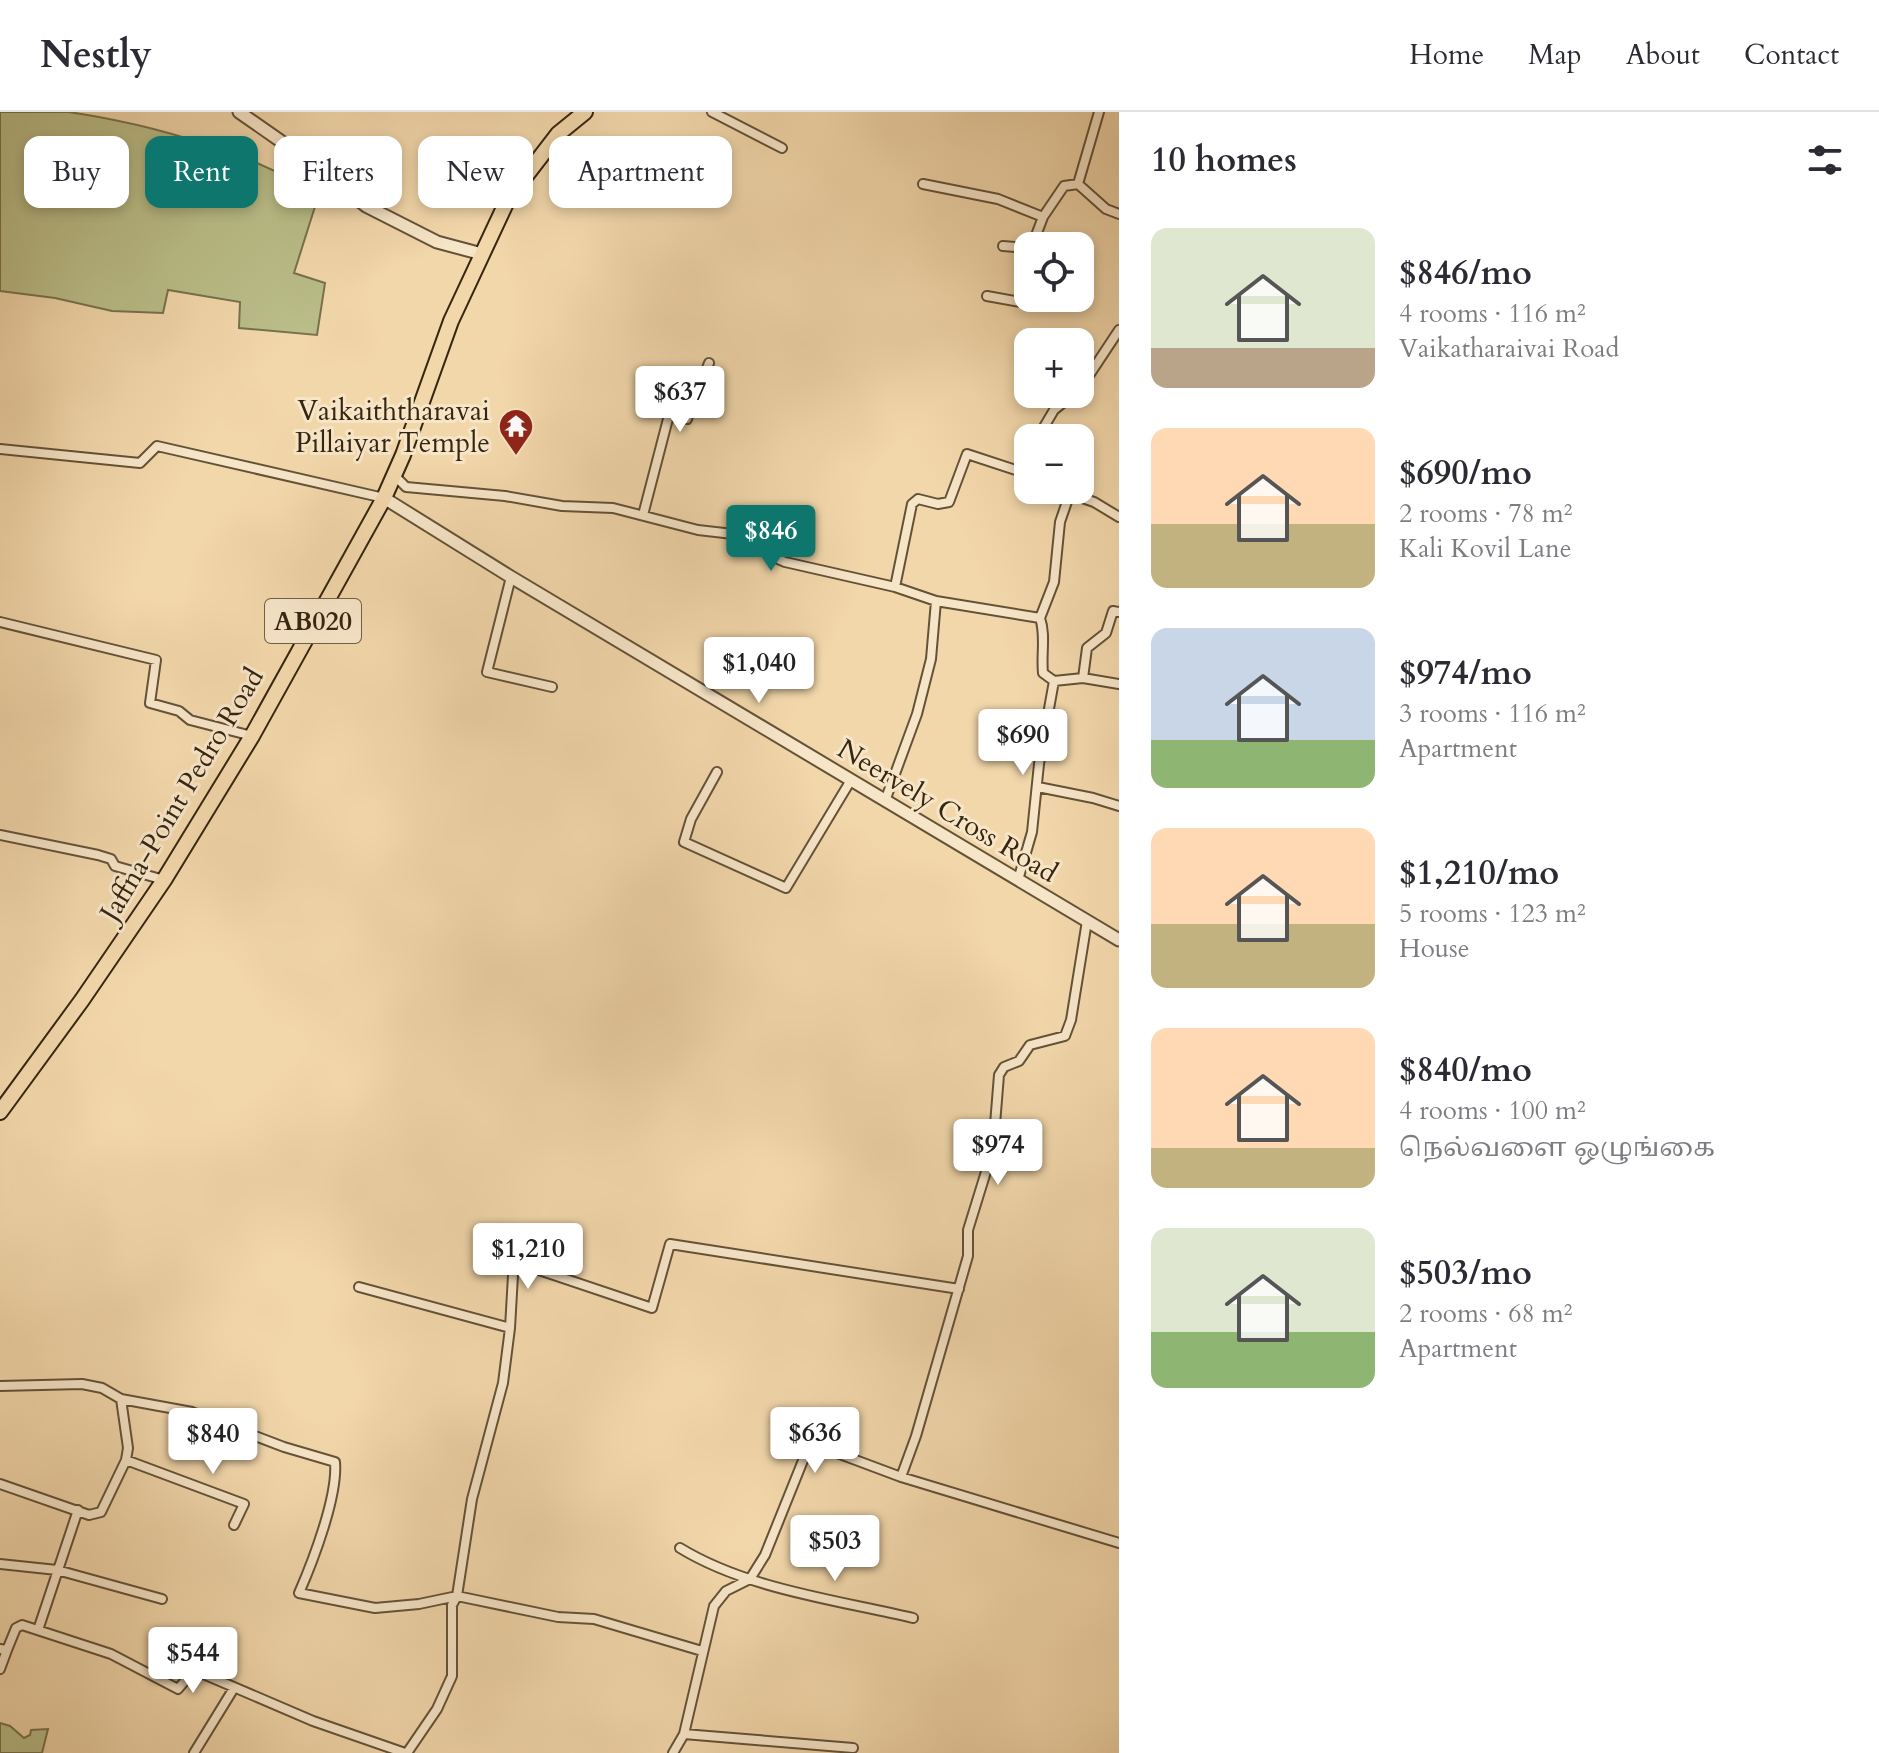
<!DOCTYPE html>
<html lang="en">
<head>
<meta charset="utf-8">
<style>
  :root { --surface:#fff; --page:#f2f2f3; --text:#2b2b33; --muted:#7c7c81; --line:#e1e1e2; --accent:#0f766e }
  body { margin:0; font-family:Cardo,"Noto Serif Tamil",serif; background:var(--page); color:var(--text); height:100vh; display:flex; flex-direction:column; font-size:30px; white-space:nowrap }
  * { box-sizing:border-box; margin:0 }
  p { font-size:26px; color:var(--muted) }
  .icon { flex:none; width:44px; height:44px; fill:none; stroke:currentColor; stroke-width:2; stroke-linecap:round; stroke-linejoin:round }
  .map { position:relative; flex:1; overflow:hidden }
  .drawer { display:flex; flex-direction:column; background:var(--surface); width:760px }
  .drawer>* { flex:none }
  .hud { position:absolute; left:24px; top:24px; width:760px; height:72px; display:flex; gap:16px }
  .controls { position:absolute; left:1014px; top:120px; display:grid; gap:16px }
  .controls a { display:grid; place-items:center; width:80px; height:80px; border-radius:16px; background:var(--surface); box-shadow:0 4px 12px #0003; font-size:40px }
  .price { position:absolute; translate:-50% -68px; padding:0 18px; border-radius:8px; background:#fff; color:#222; font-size:26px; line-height:52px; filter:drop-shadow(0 2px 4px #0008) }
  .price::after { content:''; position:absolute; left:50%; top:48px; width:24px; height:18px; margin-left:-12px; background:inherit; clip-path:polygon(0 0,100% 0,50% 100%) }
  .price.active { background:var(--accent); color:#fff }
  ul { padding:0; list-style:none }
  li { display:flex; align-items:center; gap:24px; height:200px; padding:0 32px }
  li span { display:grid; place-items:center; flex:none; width:224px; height:160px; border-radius:16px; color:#555 }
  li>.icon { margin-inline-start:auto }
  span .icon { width:96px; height:96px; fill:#fffc; stroke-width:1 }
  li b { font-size:34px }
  h2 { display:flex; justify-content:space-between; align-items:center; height:96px; padding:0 32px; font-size:34px }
  .pill { padding:0 28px; border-radius:16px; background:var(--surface); box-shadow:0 4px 12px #0003; font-size:28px; line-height:72px }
  .pill.active { background:var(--accent); color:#fff }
  header { display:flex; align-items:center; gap:48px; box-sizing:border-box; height:112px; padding:0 40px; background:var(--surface); border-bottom:2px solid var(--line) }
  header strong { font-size:38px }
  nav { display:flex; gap:44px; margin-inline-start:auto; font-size:28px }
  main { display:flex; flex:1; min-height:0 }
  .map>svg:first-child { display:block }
  .green { fill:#babe89; stroke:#78724d; stroke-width:2 }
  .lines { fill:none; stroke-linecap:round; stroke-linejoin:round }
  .minor-casing { stroke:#645238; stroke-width:12 }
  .tertiary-casing { stroke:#645238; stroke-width:15 }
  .primary-casing { stroke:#352511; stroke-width:18 }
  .minor { stroke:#f7e5c8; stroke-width:8 }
  .tertiary { stroke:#f7e5c8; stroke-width:11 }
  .primary { stroke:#f2d7ab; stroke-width:14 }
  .labels { text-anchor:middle; stroke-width:6; stroke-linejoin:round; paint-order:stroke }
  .shield { fill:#f7e5c8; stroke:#6f5f48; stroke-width:2 }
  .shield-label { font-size:26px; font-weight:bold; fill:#352511 }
  .poi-label { font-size:28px; fill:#352511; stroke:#f7e5c8; text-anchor:end }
  .street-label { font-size:28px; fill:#352511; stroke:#f7e5c8 }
</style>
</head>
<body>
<header>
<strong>Nestly</strong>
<nav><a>Home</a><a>Map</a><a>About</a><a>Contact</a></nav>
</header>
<main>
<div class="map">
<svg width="1119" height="1641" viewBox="0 0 1119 1641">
  <rect width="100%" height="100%" fill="#f2d7ab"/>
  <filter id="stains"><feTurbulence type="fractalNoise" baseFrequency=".0025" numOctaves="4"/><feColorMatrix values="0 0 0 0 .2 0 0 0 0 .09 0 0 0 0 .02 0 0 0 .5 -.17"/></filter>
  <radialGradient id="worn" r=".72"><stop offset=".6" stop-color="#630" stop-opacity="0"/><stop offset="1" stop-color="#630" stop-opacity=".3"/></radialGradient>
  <path class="green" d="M0 0C22 0 47 0 69 0 121 8 171 19 220 38L226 37 299 70 318 85 294 161 325 171 317 223 239 216 240 190 168 178 163 201 112 199 55 186 0 179Z
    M0 1611 10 1614 24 1626 30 1623 31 1618 48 1617 42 1641H0Z"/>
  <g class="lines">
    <g class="minor-casing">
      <path id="minor" d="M712 0 782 36
        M1099 0 1078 72 1106 97 1119 102
        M923 72 998 87 1043 105
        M1003 134 1028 136
        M1032 134 1043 105 1064 74 1078 72
        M987 184 1031 192 1033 186
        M1080 277 1119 218
        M1042 326 1041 320 1054 298 1074 282
        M0 337 140 351 157 334 384 386
        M394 363 406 375 505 384 562 394 613 396 698 418 733 422 763 431 771 444 785 450 895 475 936 489 1040 506C1046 523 1041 542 1043 561L1054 569 1083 566 1119 572
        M1070 382 1094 390 1119 405
        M643 403 669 303 687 307 709 251
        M511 465 487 560 552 575
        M895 475 912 392 918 387 938 392 949 390 967 342 1022 360 1028 358
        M1040 506 1054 470 1060 410 1071 378
        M0 510 156 548 150 591 179 599 190 608 252 624
        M1083 566 1087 536 1106 521 1113 499 1119 500
        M717 660 691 707 684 730 786 776 851 668
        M1038 675 1093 686 1119 694
        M885 689 917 602 931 547 936 489
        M0 723 98 743 111 747 115 754 164 768
        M1018 768 1032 720 1039 652 1054 569
        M359 1175 510 1216
        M0 1274 82 1272 102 1276 121 1287 192 1300 284 1335 335 1350C338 1384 313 1449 299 1481L375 1496 419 1492 457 1484 558 1505 594 1507 702 1539
        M126 1348 244 1392 234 1413
        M901 1365 916 1324 968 1144V1118L993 1037 999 963 1004 955 1019 949 1030 933 1065 924 1071 908 1087 809
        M0 1372 89 1403 101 1400 126 1348 128 1336 121 1287
        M680 1436C747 1477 837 1488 913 1506
        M0 1452 57 1458 162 1487
        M38 1518 78 1398
        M0 1537 7 1538 16 1516 22 1513 111 1542 178 1577 194 1558 313 1609 405 1641
        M0 1557 7 1538
        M684 1622 853 1636
        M194 1641 234 1576
        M407 1641 437 1597 452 1564V1493L457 1484 472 1387 503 1271 510 1216 513 1163 518 1151 652 1196 670 1132 959 1177
        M673 1641 684 1622 714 1494 726 1479 750 1467 765 1443 810 1331 901 1365 1119 1431"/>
    </g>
    <g class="tertiary-casing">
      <path id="tertiary" d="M239 0 292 37 366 94 437 130 482 142
        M384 386 511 465 1119 828"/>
    </g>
    <g class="primary-casing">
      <path id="primary" d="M0 1000 82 888 164 768 252 624 384 386 403 343 451 209 508 87 558 22 585 0"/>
    </g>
    <use href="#minor" class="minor"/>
    <use href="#tertiary" class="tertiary"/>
    <use href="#primary" class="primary"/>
  </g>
  <defs>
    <g id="temple-pin" transform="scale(1.8)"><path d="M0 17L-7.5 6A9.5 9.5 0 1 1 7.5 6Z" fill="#8f2418" stroke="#f7e5c8"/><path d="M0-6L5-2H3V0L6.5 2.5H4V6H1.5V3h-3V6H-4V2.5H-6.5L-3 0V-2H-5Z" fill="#fff"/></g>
  </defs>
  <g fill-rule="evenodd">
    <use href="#temple-pin" x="516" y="314"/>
  </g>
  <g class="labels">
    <rect class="shield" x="265" y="487" width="96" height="44" rx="6"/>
    <g class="shield-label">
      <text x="313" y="518">AB020</text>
    </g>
    <g class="poi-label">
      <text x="490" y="308">Vaikaiththaravai<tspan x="490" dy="32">Pillaiyar Temple</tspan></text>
    </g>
    <g class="street-label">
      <text transform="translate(181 682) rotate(-59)" y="10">Jaffna-Point Pedro Road</text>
      <text transform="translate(948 698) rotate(31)" y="10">Neervely Cross Road</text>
    </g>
  </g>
  <rect width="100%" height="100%" filter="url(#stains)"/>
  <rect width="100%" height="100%" fill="url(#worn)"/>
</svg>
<div class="controls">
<a><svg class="icon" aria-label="locate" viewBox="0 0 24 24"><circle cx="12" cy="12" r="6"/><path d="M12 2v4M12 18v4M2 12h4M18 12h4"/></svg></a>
<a>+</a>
<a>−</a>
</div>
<b class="price" style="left:680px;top:322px">$637</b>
<b class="price active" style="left:771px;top:461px">$846</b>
<b class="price" style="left:759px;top:593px">$1,040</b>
<b class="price" style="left:1023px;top:665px">$690</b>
<b class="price" style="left:998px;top:1075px">$974</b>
<b class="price" style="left:528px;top:1179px">$1,210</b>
<b class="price" style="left:815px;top:1363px">$636</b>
<b class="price" style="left:213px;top:1364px">$840</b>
<b class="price" style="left:835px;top:1471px">$503</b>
<b class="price" style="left:193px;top:1583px">$544</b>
<div class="hud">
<a class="pill">Buy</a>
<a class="pill active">Rent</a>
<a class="pill">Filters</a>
<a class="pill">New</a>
<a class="pill">Apartment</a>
</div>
</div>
<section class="drawer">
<h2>10 homes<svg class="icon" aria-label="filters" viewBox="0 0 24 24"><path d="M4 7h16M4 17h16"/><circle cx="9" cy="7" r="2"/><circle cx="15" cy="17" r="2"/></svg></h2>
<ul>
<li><span style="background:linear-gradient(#dfe7d0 75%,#b9a48a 0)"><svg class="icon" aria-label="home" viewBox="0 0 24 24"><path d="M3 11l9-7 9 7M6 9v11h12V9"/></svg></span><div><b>$846/mo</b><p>4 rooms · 116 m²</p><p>Vaikatharaivai Road</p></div></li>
<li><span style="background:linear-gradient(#ffd9b3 60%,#c2b280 0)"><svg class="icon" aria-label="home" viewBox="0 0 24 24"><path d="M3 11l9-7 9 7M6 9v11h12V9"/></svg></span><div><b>$690/mo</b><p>2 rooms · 78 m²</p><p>Kali Kovil Lane</p></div></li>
<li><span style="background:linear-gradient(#c9d6e8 70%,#8fb573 0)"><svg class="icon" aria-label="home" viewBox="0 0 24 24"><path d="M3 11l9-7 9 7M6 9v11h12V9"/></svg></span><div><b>$974/mo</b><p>3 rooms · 116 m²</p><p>Apartment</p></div></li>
<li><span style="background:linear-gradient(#ffd9b3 60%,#c2b280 0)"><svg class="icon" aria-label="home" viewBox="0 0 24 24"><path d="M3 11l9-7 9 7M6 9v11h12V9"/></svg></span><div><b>$1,210/mo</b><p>5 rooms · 123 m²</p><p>House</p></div></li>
<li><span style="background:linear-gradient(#ffd9b3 75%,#c2b280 0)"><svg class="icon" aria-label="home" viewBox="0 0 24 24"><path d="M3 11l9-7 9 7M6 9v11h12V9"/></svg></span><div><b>$840/mo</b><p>4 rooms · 100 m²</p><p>நெல்வளை ஒழுங்கை</p></div></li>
<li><span style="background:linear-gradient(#dfe7d0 65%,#8fb573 0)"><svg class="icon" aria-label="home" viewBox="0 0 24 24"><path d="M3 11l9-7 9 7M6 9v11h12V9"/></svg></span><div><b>$503/mo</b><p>2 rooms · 68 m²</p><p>Apartment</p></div></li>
</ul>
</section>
</main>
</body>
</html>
